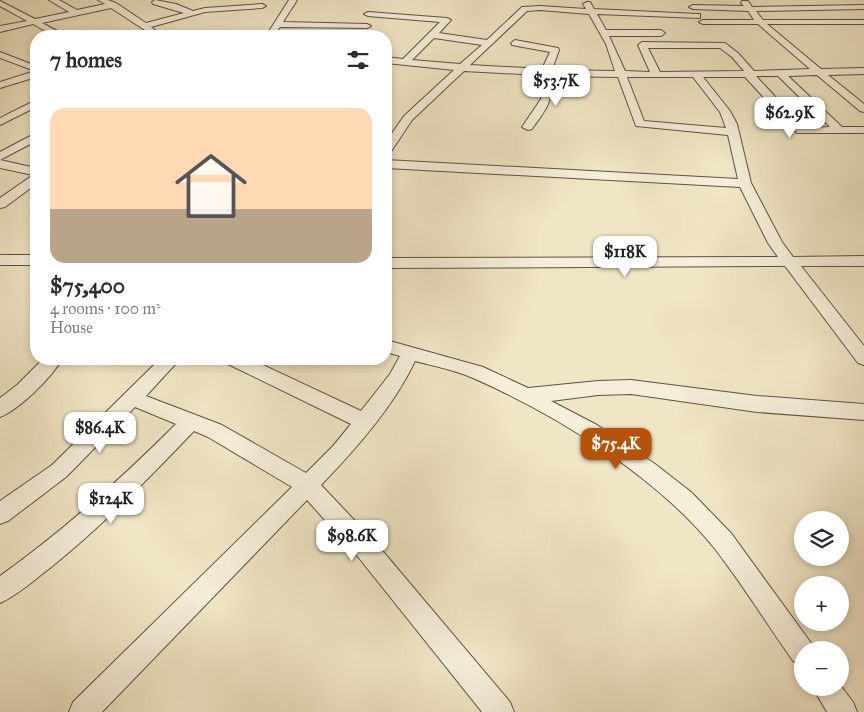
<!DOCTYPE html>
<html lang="en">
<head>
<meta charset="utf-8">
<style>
  :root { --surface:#fff; --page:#f7f7f7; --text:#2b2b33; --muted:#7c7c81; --line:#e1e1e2; --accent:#b45309 }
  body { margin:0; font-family:"IM FELL Great Primer",serif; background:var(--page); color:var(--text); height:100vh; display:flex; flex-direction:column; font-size:19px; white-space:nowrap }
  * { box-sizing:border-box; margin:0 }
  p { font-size:16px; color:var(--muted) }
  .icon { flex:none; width:28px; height:28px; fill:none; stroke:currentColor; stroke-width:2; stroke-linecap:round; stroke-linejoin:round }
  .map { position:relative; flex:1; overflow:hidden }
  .details { position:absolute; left:30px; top:30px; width:362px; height:335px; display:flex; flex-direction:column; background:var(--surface); border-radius:20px; box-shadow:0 2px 8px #0003 }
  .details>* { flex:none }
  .buttons { position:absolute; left:794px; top:511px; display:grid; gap:10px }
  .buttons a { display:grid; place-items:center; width:55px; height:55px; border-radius:50%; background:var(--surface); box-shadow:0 2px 8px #0003; font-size:25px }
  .price { position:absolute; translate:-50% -42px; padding:0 11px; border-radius:10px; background:#fff; color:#222; font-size:16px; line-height:32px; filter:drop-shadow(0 1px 2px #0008) }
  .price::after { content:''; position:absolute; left:50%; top:30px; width:15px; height:11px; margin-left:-8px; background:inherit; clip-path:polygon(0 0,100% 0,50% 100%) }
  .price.selected { background:var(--accent); color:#fff }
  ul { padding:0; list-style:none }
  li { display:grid; align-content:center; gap:10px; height:265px; padding:0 20px }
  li+li { border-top:1px solid var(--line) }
  li span { display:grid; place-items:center; height:155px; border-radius:15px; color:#555 }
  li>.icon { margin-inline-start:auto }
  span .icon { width:90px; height:90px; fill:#fffc; stroke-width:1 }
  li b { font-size:21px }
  h2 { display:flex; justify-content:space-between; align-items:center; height:60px; padding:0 20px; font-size:21px }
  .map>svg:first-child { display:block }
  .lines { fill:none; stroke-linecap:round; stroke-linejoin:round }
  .minor-casing { stroke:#5d5244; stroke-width:2 }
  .minor { fill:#f5eed9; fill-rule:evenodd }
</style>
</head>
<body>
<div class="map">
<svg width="864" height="712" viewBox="0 0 864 712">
  <rect width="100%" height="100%" fill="#f0e5c5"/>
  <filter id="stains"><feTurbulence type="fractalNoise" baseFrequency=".004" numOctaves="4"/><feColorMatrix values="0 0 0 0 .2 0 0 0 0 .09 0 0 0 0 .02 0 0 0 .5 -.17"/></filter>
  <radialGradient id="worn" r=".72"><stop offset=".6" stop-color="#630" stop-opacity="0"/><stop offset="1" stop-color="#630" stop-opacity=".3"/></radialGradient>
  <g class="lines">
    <g class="minor-casing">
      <path id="minor" d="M49 0H59L77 10 105 4 98 0H108L116 3 146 23 184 13 153 4 152 2 155 0 176 4 193 11 205 8 262 4 266 6 262 8 205 12 151 27 163 36H154L111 8 42 23 61 33V36H54L33 24 0 32V26L27 21 0 6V1L35 19 69 12Z
        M289 0H297L283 22 367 24 371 26 367 28 280 27 274 36H266Z
        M742 1H748L752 7 864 5V9L756 11 763 20H864V24H767L821 69 864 68V74L828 75 864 104V112L860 111 817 75 788 76 842 127H864V133H797L745 77H703L730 111 737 124 751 183 782 242 793 257 864 256V266H801L864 346V365L858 363 785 266 386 268V258L778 257 768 243 740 187 386 168V160L738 179 728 135 636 126 618 77 551 76C551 105 549 105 532 129L528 130 522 127 541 99V75L464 71 412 120 390 153 386 154V142L404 116 454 70 386 63V57L403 59 440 22 368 16 364 14 368 12 447 18 451 20 439 33 487 40 522 7 540 6 586 9 583 4 587 2H590L594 9 697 14H700V18L597 14 606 30H661L665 33 661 36H609L625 71 650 72 638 45 642 42 725 43 738 53 754 71 810 69 758 24H703L699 22 703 20H754L748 11 693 9 689 7 693 5 744 6 741 3ZM540 10 589 14 606 44 615 71 552 70 559 50 558 48 515 40 511 43 512 45 550 52 542 69 470 65 527 11ZM434 38 482 45 460 64 412 60ZM648 48H720L732 57 744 71 660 72ZM756 76H778L830 127 804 128ZM627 77H693L720 112 726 128 644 121Z
        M0 52 36 66V77L0 88V82L35 71 0 58Z
        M36 100V107L0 125V118Z
        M36 133V141L0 160 36 168V184L5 207 0 208V198L33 175 0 168V152Z
        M0 255H36V265H0Z
        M386 340 483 367 528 388 598 381 631 380 757 396 864 404V420L757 412 631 394 598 395 551 401 597 425 655 464 691 492 731 533 811 643 814 650H802V665L793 661C767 624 743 585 715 549 658 477 557 415 473 378 455 370 434 366 415 361 393 407 356 449 321 485L375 542 510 702 514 712H482L359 558 307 500 102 712H69L73 702 292 487 208 437 194 431C148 479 102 526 50 568 34 580 18 595 0 603V576C63 531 121 479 176 424L135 407 66 477 8 521 0 524V501L52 465 160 359H180L146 396 222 425 306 473 333 446 351 424 228 364 225 359H250L361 411 390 374 400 356 386 352Z
        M43 359H62C52 377 19 410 0 417V398L17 385Z
        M840 685 853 702 857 712H827L813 688H840Z"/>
    </g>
    <use href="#minor" class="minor"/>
  </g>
  <rect width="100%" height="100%" filter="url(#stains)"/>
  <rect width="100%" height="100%" fill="url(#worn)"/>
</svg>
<div class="buttons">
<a><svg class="icon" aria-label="layers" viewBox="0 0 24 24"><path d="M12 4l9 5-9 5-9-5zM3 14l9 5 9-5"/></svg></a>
<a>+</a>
<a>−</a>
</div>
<b class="price" style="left:556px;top:107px">$53.7K</b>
<b class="price" style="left:790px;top:139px">$62.9K</b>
<b class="price" style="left:625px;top:278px">$118K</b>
<b class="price" style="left:100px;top:454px">$86.4K</b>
<b class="price selected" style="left:616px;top:470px">$75.4K</b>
<b class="price" style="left:111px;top:525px">$124K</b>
<b class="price" style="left:352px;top:562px">$98.6K</b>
<section class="details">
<h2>7 homes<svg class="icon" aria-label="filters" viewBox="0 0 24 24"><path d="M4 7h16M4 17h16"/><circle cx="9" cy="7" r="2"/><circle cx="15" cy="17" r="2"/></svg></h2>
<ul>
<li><span style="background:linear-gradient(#ffd9b3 65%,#b9a48a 0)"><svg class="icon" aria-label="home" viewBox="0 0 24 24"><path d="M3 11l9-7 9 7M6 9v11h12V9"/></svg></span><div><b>$75,400</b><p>4 rooms · 100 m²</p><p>House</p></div></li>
</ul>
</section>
</div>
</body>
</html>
